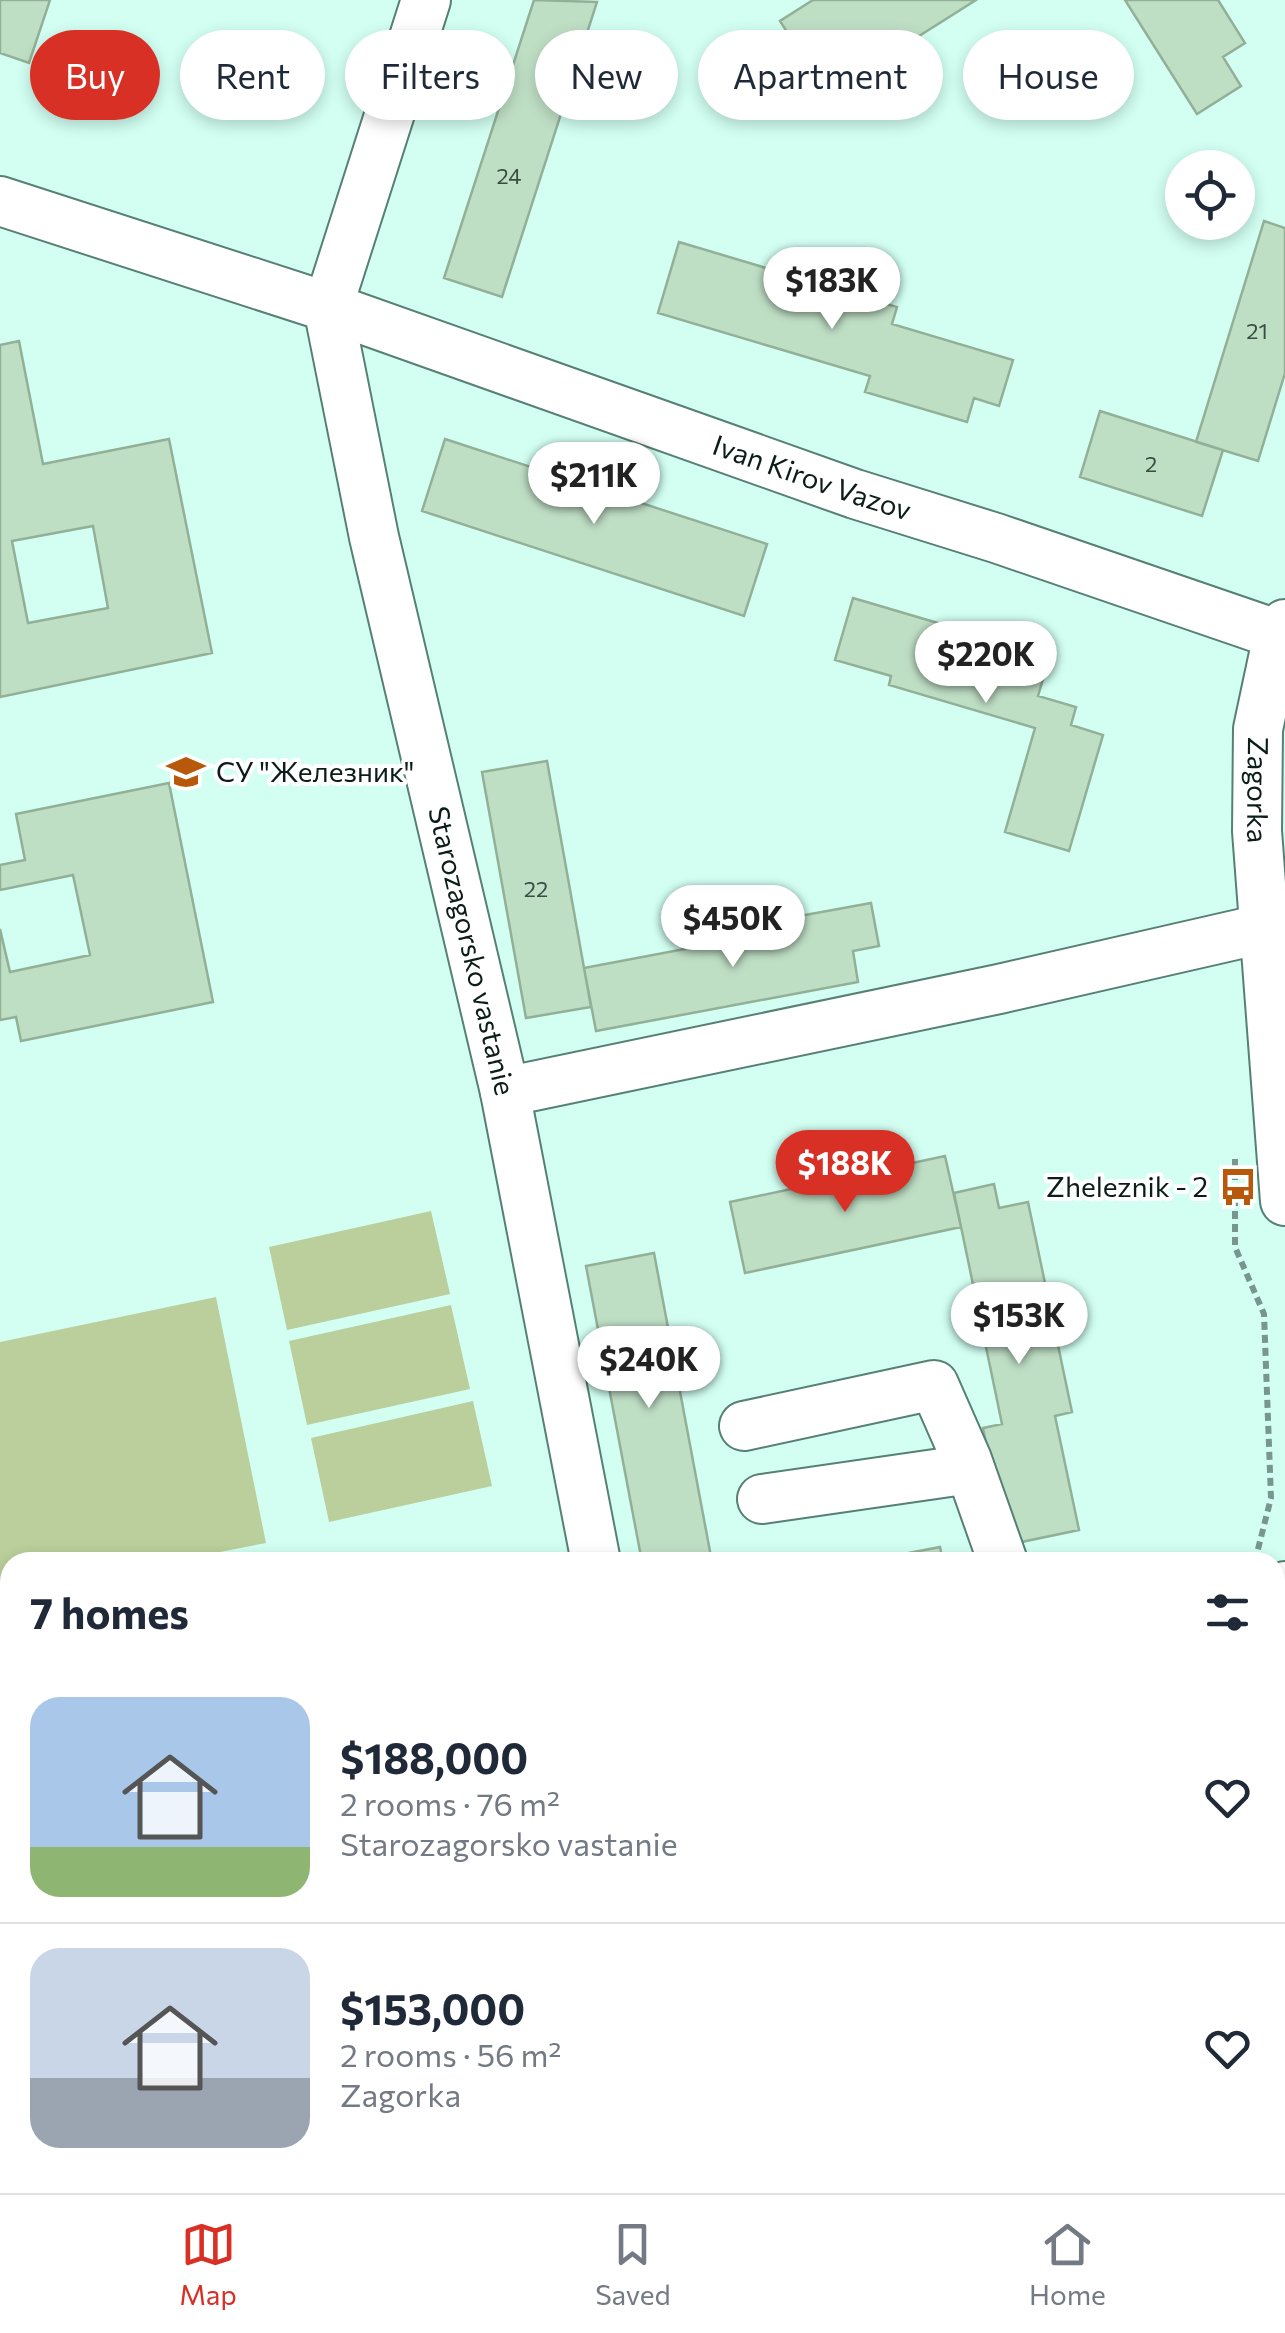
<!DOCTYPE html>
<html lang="en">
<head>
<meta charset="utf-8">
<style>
  :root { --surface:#fff; --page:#f2f2f3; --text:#1f2937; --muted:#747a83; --line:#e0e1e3; --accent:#d93025 }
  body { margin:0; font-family:Commissioner,sans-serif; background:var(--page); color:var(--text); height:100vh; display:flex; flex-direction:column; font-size:38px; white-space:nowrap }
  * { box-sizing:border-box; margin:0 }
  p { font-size:32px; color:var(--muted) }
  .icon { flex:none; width:55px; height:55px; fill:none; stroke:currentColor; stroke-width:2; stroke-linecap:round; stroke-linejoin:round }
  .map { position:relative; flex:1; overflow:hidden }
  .details { position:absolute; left:0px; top:1552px; width:1285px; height:642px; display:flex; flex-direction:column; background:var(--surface); border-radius:30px 30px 0 0; box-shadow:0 5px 15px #0003 }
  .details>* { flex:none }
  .top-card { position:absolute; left:30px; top:30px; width:1225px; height:90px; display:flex; gap:20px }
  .fabs { position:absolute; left:1165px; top:150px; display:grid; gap:20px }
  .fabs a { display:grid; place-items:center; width:90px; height:90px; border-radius:50%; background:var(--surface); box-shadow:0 5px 15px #0003; font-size:50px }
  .price { position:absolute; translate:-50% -85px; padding:0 22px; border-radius:35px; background:#fff; color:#222; font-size:32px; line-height:65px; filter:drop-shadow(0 2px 5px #0008) }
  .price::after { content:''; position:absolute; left:50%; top:60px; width:30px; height:22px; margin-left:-15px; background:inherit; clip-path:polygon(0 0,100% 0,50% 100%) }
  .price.active { background:var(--accent); color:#fff }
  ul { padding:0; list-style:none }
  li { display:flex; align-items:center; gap:30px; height:250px; padding:0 30px }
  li+li { border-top:2px solid var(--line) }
  li span { display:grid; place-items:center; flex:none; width:280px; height:200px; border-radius:30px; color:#555 }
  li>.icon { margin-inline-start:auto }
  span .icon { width:120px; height:120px; fill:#fffc; stroke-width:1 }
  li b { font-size:42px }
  h2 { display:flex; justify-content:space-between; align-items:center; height:120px; padding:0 30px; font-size:42px }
  .tag { padding:0 35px; border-radius:45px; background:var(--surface); box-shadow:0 5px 15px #0003; font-size:35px; line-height:90px }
  .tag.active { background:var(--accent); color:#fff }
  .menu { display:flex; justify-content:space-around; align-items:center; height:140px; border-top:2px solid var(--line); background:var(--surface); font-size:28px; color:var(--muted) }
  .menu a { display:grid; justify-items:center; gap:5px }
  .menu .active { color:var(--accent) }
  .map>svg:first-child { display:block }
  .green { fill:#bacf9b }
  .building { fill:#bfdfc5; stroke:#92b098; stroke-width:2.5; fill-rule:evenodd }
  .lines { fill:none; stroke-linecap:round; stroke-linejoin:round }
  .minor-casing { stroke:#578075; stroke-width:52 }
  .path { stroke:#77978e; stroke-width:6; stroke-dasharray:8 5; stroke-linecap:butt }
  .minor { stroke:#fff; stroke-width:48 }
  .labels { text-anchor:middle; stroke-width:8; stroke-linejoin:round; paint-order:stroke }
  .number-label { font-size:22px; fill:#394d43 }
  .street-label { font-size:28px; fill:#0c1c18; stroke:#fff }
  .poi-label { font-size:28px; fill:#0c1c18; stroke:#fff; text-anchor:start }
</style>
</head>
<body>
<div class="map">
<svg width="1285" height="2193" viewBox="0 0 1285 2193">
  <rect width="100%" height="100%" fill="#d2fff2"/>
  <path class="green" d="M431 1211 450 1294 287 1330 269 1247Z
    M216 1297 266 1543 168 1562H10V1594L0 1596V1342Z
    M451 1305 470 1389 307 1425 289 1341Z
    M473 1401 492 1486 329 1522 311 1438Z"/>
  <path class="building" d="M0 0H50L29 63 0 53Z
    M534 0 597 2 502 297 444 278Z
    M813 0H976L810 105 785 64 801 54 780 21Z
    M1125 0H1218L1245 43 1223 57 1241 86 1197 114Z
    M1264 221 1285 228V373L1258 461 1196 442Z
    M679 242 897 307 892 324 1013 360 999 406 974 398 967 422 865 392 870 376 658 313Z
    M19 341 43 464 169 439 212 653 0 697V345ZM93 526 108 608 28 623 12 541Z
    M1100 411 1223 450 1202 516 1080 477Z
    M445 439 767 544 744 616 422 511Z
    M853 598 1050 656 1038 696 1076 707 1071 725 1103 735 1069 851 1005 832 1035 728 889 685 891 676 835 660Z
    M547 761 591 1007 526 1018 482 772Z
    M169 783 213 1002 21 1041 16 1017 0 1020V929L10 972 90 955 73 875 0 890V865L25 860 16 814Z
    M871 903 879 946 853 951 858 982 596 1031 584 968 796 928 794 917Z
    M945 1156 961 1227 745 1273 730 1202Z
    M994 1184 999 1208 1028 1202 1072 1412 1055 1416 1079 1530 1007 1545 983 1428 1002 1424 954 1193Z
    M654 1253 712 1562H642L586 1266Z
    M940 1547 943 1562H859H862Z
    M1275 1911H1282L1285 1944V1979L1275 1980Z
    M10 1962V2066L0 2068V1964Z
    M1275 1988 1285 2106V2193H1219L1218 2185H1275Z
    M10 2105V2182L0 2183V2107Z
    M71 2185H137L140 2193H73Z
    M286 2185H378L379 2193H286Z
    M725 2185H802L803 2193H726Z"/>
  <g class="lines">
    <g class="minor-casing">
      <g id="minor">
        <path id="s1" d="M426 0 328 307 374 537 505 1092 596 1562"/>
        <path id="s2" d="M0 201 328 307 855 494 996 538 1285 637"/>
        <path id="s3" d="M1285 624 1278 635 1258 729 1257 831 1285 1201"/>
        <path d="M505 1092 999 989 1266 928"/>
        <path d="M744 1426 934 1385 967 1460 1003 1562"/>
        <path d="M762 1499 970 1469"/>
        <path d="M1275 1602 1283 1596 1285 1586"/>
        <path d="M0 1889 10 1887"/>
        <path d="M247 2185 248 2193"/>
        <path d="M676 2185 677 2193"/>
        <path d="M1115 2185 1116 2193"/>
      </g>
    </g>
    <path class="path" d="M1235 1159V1247L1264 1314 1271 1498 1257 1553
      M1004 2185 1011 2193"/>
    <use href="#minor" class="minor"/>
  </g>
  <defs>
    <g id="school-bare" transform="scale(3)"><path d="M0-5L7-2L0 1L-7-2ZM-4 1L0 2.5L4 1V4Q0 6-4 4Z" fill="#b7580b" stroke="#fff" stroke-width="2.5" paint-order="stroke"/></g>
    <g id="bus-bare" transform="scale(3)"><path d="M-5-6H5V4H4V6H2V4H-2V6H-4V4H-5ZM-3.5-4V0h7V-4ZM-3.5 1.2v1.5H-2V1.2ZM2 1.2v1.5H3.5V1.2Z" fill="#b7580b" stroke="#fff" stroke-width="2.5" paint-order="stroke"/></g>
  </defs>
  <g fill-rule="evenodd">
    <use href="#school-bare" x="186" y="772"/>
    <use href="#bus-bare" x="1238" y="1187"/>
  </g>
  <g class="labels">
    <g class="number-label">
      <text x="509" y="184">24</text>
      <text x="1257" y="339">21</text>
      <text x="1151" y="472">2</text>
      <text x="536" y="897">22</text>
    </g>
    <g class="street-label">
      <text dy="10" stroke="none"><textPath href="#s2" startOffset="858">Ivan Kirov Vazov</textPath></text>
      <text dy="10" stroke="none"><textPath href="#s3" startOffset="170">Zagorka</textPath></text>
      <text dy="10" stroke="none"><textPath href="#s1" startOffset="982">Starozagorsko vastanie</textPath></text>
    </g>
    <g class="poi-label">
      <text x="216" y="782">СУ "Железник"</text>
      <text x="1208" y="1197" text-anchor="end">Zheleznik - 2</text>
    </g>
  </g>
</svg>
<div class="fabs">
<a><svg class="icon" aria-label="locate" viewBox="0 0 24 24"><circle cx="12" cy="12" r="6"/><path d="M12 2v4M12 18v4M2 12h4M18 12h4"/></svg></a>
</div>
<b class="price" style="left:832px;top:332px">$183K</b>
<b class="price" style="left:594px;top:527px">$211K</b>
<b class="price" style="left:986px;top:706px">$220K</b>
<b class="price" style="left:733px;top:970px">$450K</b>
<b class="price active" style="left:845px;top:1215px">$188K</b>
<b class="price" style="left:1019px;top:1367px">$153K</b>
<b class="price" style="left:649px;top:1411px">$240K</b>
<div class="top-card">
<a class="tag active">Buy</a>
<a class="tag">Rent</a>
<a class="tag">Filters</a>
<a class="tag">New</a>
<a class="tag">Apartment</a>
<a class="tag">House</a>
</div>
<section class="details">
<h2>7 homes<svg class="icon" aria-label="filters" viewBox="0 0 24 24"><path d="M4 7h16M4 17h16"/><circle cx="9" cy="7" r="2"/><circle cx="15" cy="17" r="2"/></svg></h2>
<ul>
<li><span style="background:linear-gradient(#a9c7e8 75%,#8fb573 0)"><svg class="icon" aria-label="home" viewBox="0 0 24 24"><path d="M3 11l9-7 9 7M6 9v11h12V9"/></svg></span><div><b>$188,000</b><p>2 rooms · 76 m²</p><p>Starozagorsko vastanie</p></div><svg class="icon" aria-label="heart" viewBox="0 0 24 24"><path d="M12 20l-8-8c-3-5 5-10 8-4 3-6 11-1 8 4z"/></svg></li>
<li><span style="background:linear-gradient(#c9d6e8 65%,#9aa5b1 0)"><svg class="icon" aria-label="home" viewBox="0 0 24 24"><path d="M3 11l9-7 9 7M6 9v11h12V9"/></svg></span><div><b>$153,000</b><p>2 rooms · 56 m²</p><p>Zagorka</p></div><svg class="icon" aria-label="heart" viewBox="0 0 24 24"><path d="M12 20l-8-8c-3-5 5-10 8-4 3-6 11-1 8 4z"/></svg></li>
</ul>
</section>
</div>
<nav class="menu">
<a class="active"><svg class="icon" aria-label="map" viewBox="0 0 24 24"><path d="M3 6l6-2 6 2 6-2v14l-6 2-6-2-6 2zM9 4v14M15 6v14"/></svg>Map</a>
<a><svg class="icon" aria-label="saved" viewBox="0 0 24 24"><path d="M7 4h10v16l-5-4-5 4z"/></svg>Saved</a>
<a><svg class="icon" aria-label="home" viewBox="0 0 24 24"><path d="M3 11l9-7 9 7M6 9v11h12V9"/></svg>Home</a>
</nav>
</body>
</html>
